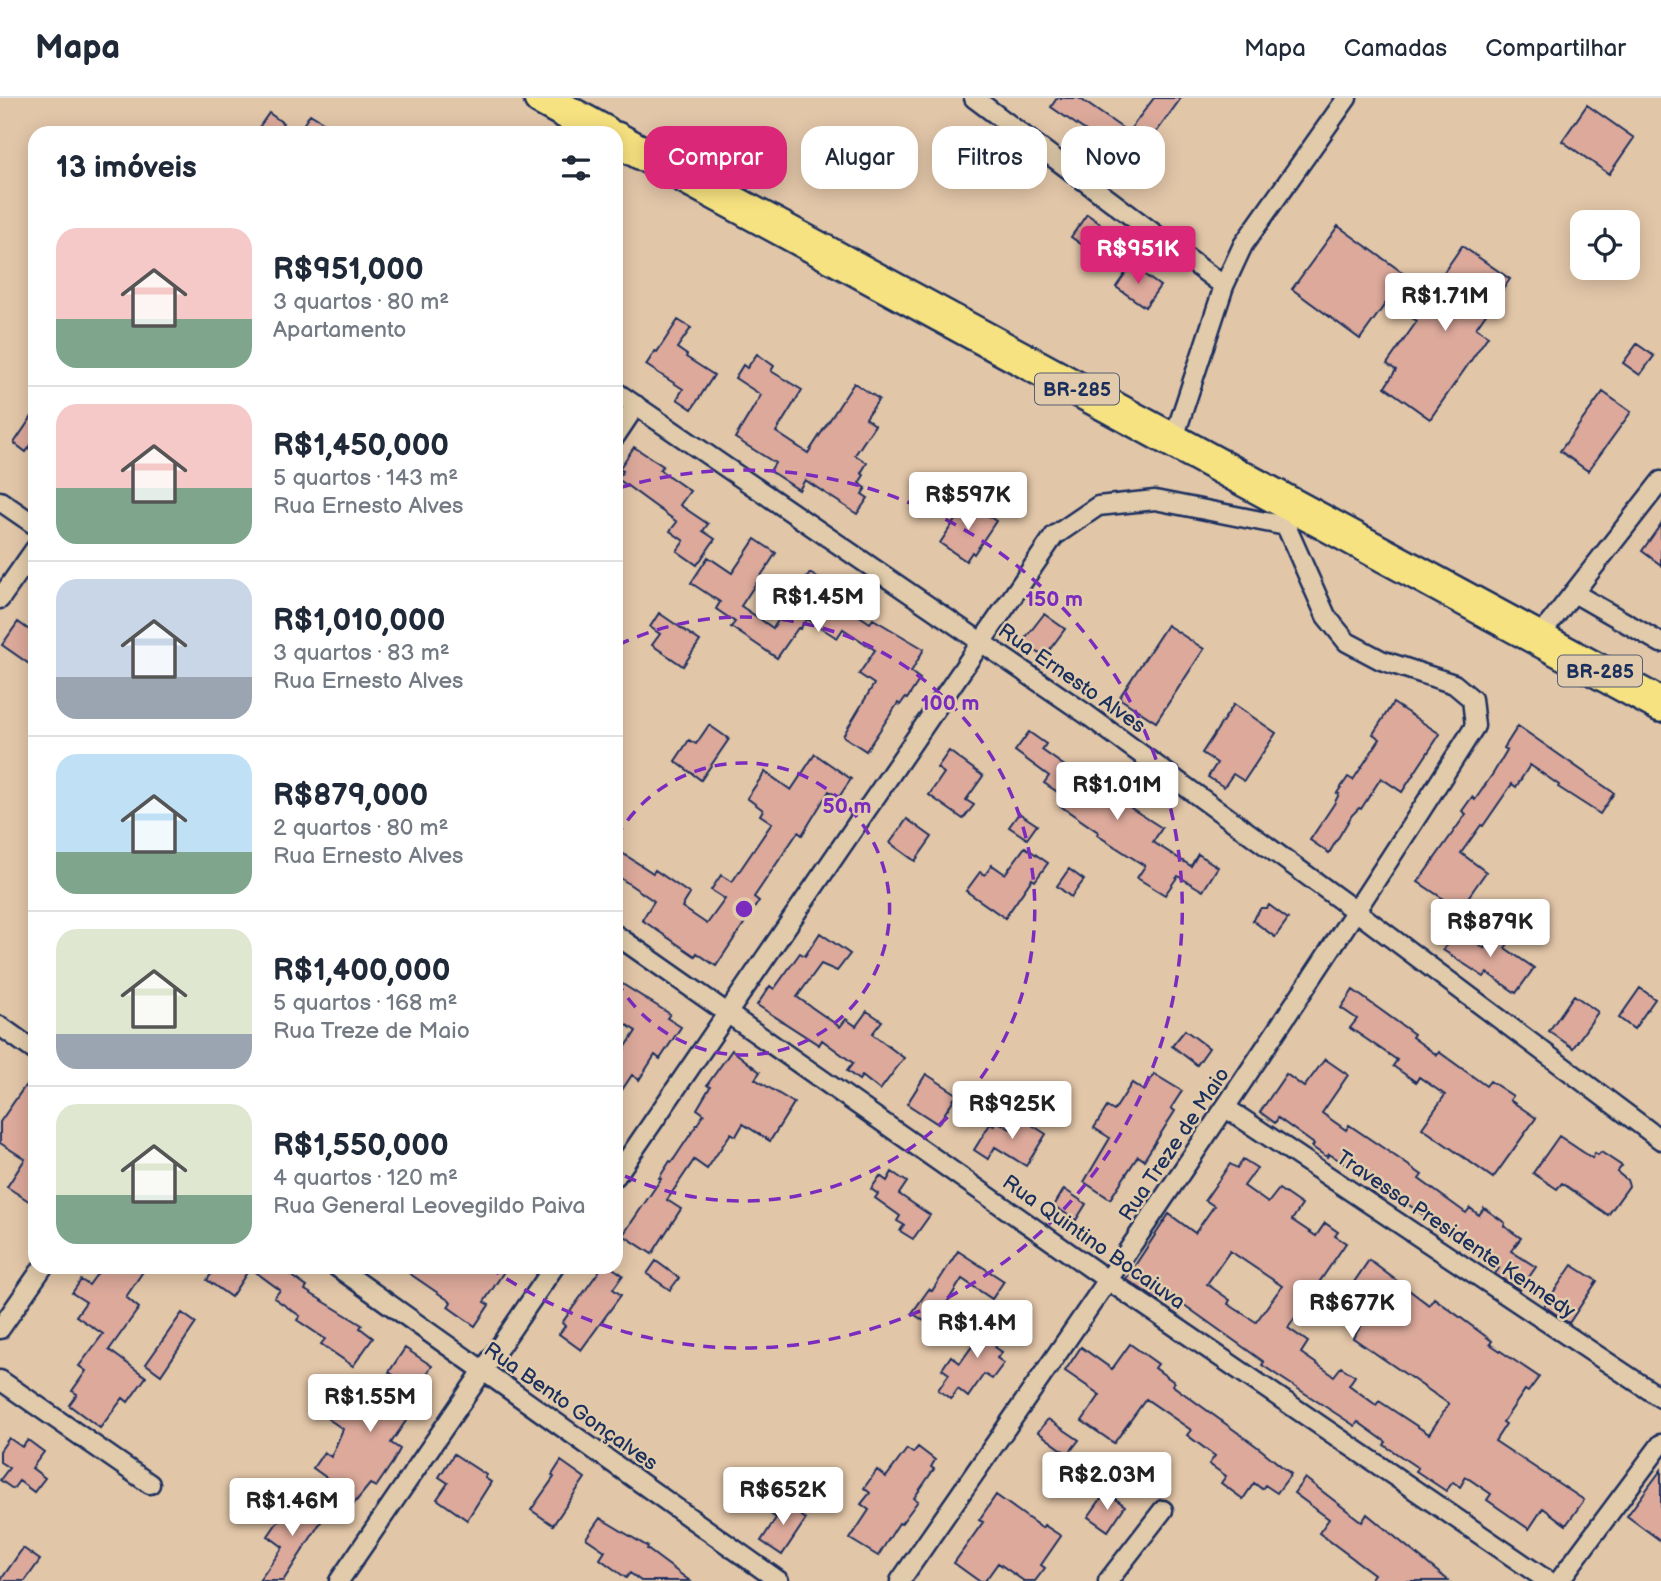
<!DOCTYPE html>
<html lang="pt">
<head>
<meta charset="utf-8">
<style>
  :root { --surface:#fff; --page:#f6f6f7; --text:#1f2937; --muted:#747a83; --line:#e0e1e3; --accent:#db2777 }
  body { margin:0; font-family:"Balsamiq Sans",sans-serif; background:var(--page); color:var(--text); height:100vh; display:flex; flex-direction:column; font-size:26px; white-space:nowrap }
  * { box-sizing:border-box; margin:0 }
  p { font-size:23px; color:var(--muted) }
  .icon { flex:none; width:38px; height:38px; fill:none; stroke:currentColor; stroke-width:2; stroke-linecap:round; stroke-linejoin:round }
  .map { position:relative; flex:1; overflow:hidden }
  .side { position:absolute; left:28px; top:28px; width:595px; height:1148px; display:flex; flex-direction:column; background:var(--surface); border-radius:21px; box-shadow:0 4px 18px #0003 }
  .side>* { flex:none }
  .banner { position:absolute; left:644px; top:28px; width:665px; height:63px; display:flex; gap:14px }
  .fabs { position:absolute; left:1570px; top:112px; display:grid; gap:14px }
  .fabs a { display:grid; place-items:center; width:70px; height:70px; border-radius:14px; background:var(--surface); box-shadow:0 4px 18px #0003; font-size:35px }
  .price { position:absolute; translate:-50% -60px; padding:0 16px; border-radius:7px; background:#fff; color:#222; font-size:23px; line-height:46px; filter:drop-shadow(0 2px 4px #0008) }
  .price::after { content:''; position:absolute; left:50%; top:42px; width:21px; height:16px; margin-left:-10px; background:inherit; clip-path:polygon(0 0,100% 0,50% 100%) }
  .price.selected { background:var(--accent); color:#fff }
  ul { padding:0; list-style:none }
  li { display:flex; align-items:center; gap:21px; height:175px; padding:0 28px }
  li+li { border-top:2px solid var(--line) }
  li span { display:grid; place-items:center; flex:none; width:196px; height:140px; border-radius:21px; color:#555 }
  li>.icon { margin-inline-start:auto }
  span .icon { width:84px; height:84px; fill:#fffc; stroke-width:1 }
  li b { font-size:30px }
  h2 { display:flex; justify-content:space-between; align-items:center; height:84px; padding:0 28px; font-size:30px }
  .chip { padding:0 24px; border-radius:21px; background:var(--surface); box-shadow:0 4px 18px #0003; font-size:24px; line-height:63px }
  .chip.selected { background:var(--accent); color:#fff }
  header { display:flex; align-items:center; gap:42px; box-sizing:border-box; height:98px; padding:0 35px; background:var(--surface); border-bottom:2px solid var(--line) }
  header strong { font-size:33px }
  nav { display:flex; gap:38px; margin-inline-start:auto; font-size:24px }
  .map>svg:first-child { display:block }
  .building { fill:#dca99b; stroke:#1b2f5e; stroke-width:2; fill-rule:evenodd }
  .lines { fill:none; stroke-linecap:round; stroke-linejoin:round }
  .street-casing { stroke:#1b2f5e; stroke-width:23 }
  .highway-casing { stroke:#1b2f5e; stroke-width:38 }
  .street { stroke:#e1cbaa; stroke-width:18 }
  .highway { stroke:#f7e281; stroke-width:33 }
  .ring { fill:none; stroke:#7b2cbf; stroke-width:3.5; stroke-dasharray:12 9 }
  .labels { text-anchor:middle; stroke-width:5; stroke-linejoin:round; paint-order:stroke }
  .shield { fill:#e1cbaa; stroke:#565e75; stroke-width:2 }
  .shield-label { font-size:19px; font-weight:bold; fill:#1b2f5e }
  .street-label { font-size:21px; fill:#1b2f5e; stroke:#e1cbaa }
  .centre { fill:#7b2cbf; stroke:#e1cbaa; stroke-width:3.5 }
  .ring-label { font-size:21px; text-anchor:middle; font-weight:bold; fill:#7b2cbf; stroke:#e1cbaa; stroke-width:5; stroke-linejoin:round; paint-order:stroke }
</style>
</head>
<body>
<header>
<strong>Mapa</strong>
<nav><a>Mapa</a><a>Camadas</a><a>Compartilhar</a></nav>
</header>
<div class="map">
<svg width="1661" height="1483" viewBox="0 0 1661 1483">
  <rect width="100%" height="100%" fill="#e2c6a8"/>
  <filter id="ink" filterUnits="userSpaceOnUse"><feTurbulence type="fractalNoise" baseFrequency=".0143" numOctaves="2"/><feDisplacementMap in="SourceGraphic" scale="14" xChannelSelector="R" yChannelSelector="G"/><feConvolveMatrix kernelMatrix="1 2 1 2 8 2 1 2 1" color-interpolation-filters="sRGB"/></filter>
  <g filter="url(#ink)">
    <path class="building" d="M1057 0H1079L1128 34 1154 0H1181L1145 50 1153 57 1133 83 1089 49 1096 40 1051 9Z
      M1587 7 1634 40 1609 76 1562 43Z
      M269 15 283 25 276 35H255Z
      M310 16 341 35H298Z
      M1087 116 1113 135 1097 157 1071 139Z
      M1338 128 1406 177 1360 241 1292 191Z
      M1462 148 1510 181 1476 230 1488 238 1430 321 1385 289 1396 272 1387 266 1417 223 1412 220Z
      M1131 167 1160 188 1145 209 1116 189Z
      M678 222 691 230 677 250 687 257 686 259 714 277 692 311 677 301 683 291 646 267 655 253 657 254Z
      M1637 246 1654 258 1640 277 1623 265Z
      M757 256 774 268 771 273 802 292 776 334 808 355 854 285 879 301 866 320 875 327 855 357 867 365 861 375 864 377 859 385 866 390 862 396 868 400 857 416 805 382 799 392 770 373 775 365 735 340 761 297 735 280 743 267 747 270Z
      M1603 294 1631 314 1588 373 1560 353Z
      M35 314V341L26 354 14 345Z
      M634 349 663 368 660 372 690 393 680 407 708 426 703 433 715 441 697 467 677 453 684 443 670 433 677 424 618 381 623 373 619 371Z
      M967 404 996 423 974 456 972 454 966 463 940 445Z
      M1661 426V467L1642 453Z
      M755 441 776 455 741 508 773 530 810 475 830 488 825 495 870 525 873 521 924 551 911 574 920 581 907 601 905 600 900 607 898 605 866 653 843 638 874 586 859 576 875 552 843 531 837 540 807 521 800 531 798 530 777 560 731 529 735 524 716 511 720 504 691 485 708 459 732 475Z
      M659 515 700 543 683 568 652 547 660 536 650 529Z
      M1044 516 1065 531 1044 559 1023 543Z
      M18 524 35 536V570L2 547Z
      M1167 527 1204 551 1156 624 1119 600Z
      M1393 605 1440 636 1402 694 1381 680 1361 711 1359 710 1352 717 1329 755 1310 742 1334 706 1339 696 1337 695 1348 679 1353 682 1380 641 1373 636Z
      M1234 606 1276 635 1244 683 1233 676 1224 689 1208 679 1217 665 1202 655Z
      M709 627 729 641 701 682 675 663 689 642 696 646Z
      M1518 628 1614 695 1600 716 1558 689 1559 687 1530 667 1516 689 1512 686 1483 728 1481 727 1461 755 1486 774 1450 825 1432 813 1442 800 1418 784 1466 716 1462 713 1472 699 1475 702 1494 674 1507 652 1504 650Z
      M1029 634 1046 646 1042 652 1106 697 1112 687 1136 703 1131 710 1162 730 1153 744 1191 768 1198 756 1218 769 1203 793 1178 778 1165 797 1137 780 1145 768 1097 737 1098 734 1059 707 1065 699 1044 685 1049 678 1015 653Z
      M949 653 983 678 966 702 974 707 963 721 929 697 944 675 937 670Z
      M815 656 851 681 839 699 829 693 802 737 798 734 754 799 759 803 716 868 697 855 695 858 642 822 654 803 616 777V751L653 775 655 772 690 796 682 809 707 826 725 801 711 792 721 777 732 784 772 725 760 717 763 712 747 700 765 674 791 692Z
      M1019 715 1037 727 1027 741 1009 729Z
      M907 721 932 739 915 763 890 745Z
      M1025 749 1048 765 1035 783 1032 781 1005 820 966 793 980 774 985 777 992 767 1005 776Z
      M1069 771 1084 782 1071 799 1057 788Z
      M1269 807 1288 821 1275 839 1252 822 1261 810H1267Z
      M1458 831 1484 850 1495 834 1510 843 1505 850 1534 870 1516 895 1487 875 1484 879 1443 852Z
      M820 835 850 856 837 873 821 866 797 899 840 929 846 921 856 928 867 913 882 923 872 936 904 960 880 992 862 978 859 982 847 973 853 965 822 942 819 947 757 907 770 888 774 891 800 855 805 858Z
      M616 882 670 916 667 920 681 929 660 961 655 957 639 982 632 977 616 1001V964L636 933 616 920Z
      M1640 890 1655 901 1634 931 1619 920Z
      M1353 892 1414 936 1412 939 1437 957 1439 954 1486 988 1490 983 1513 998 1510 1002 1536 1020 1493 1080 1422 1030 1445 997 1419 979 1416 984 1393 968 1397 962 1350 930 1357 921 1341 910Z
      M1574 897 1598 914 1573 950 1549 933Z
      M1185 932 1209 950 1197 967 1172 948Z
      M732 952 760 974 755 981 794 1005 770 1043 743 1026 736 1038 731 1035 707 1071 694 1062 667 1102 681 1111 652 1156 623 1137 661 1081 659 1080 670 1063 672 1064 704 1016 697 1011 710 989 707 987Z
      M1325 961 1348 977 1322 1015 1346 1032 1349 1027 1398 1060 1422 1077 1419 1081 1466 1115 1470 1110 1479 1117 1484 1110 1505 1125 1504 1128 1521 1140 1511 1153 1536 1169 1520 1192 1495 1176 1499 1170 1379 1086 1329 1056 1327 1059 1312 1049 1314 1046 1278 1020 1275 1025 1260 1014 1286 976 1304 989Z
      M926 976 957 996 938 1026 907 1006Z
      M1154 976 1182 993 1171 1010 1175 1013 1144 1062 1138 1058 1110 1101 1084 1084 1110 1040 1094 1030 1107 1009 1114 1013 1132 985 1144 993Z
      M25 988 35 995V1107L7 1089 25 1061 0 1045V1024Z
      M1021 1020 1046 1036 1026 1068 995 1049 988 1061 974 1052 990 1026 994 1028 997 1023 1010 1031 1012 1028 1015 1029Z
      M1559 1038 1592 1060 1595 1055 1598 1057 1601 1054 1622 1068 1617 1074 1627 1082 1629 1088 1608 1117 1562 1085 1557 1091 1533 1075Z
      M1243 1061 1257 1070 1244 1088 1268 1105 1279 1091 1302 1107 1292 1122 1316 1138 1325 1125 1338 1134 1335 1138 1346 1145 1288 1230 1308 1244 1301 1255 1334 1278 1341 1269 1355 1278 1349 1287 1376 1307 1379 1303 1429 1336 1449 1306 1353 1240 1377 1204 1352 1187 1369 1162 1429 1207 1434 1200 1492 1243 1490 1246 1539 1279 1528 1294 1525 1292 1503 1324 1506 1326 1495 1343 1584 1402 1566 1427 1543 1410 1529 1431 1487 1402 1491 1396 1466 1379 1460 1389 1453 1384 1446 1393 1416 1373 1418 1370 1384 1347 1386 1344 1358 1324 1355 1328 1286 1283 1262 1267 1264 1264 1166 1194 1159 1203 1126 1181 1169 1116 1195 1135 1214 1108 1205 1102 1230 1066 1237 1070ZM1230 1153 1282 1188 1256 1224 1228 1206 1230 1202 1207 1186Z
      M892 1074 907 1084 899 1096 930 1117 913 1141 900 1133 904 1127 897 1123 900 1118 875 1100 878 1096 871 1091 880 1078 887 1083Z
      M1064 1091 1086 1106 1076 1122 1054 1108Z
      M958 1153 1004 1183 992 1201 962 1181 932 1228 912 1215 929 1191 932 1193Z
      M656 1163 679 1180 670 1192 647 1176Z
      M1572 1167 1597 1183 1569 1225 1544 1208Z
      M102 1169H146L126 1199 139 1210 109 1252 146 1279 128 1304 123 1300 100 1330 69 1307 77 1296 72 1293 86 1273 79 1268 103 1236 76 1218 86 1204 72 1195 81 1182 89 1187Z
      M216 1169H279L307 1189 305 1192 362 1227 360 1230 373 1240 353 1268 321 1246 325 1241 297 1222 300 1218 274 1200 280 1192 250 1170 231 1199 207 1182Z
      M400 1169H507L484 1204 489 1207 475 1228 448 1209 451 1204Z
      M602 1169H611L623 1177 613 1191 621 1197 581 1252 559 1236 565 1228 562 1225Z
      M998 1212 1013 1222 995 1249 1002 1254 997 1260 1004 1265 992 1281 984 1276 968 1299 958 1291 951 1301 938 1292 949 1276 942 1271 951 1258 960 1265Z
      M182 1215 196 1225 161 1277 146 1266Z
      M1130 1246 1158 1266 1155 1270 1174 1284 1172 1287 1259 1350 1291 1376 1277 1395 1265 1387 1262 1391 1254 1385 1243 1401 1221 1385 1226 1378 1209 1366 1215 1358 1187 1337 1191 1332 1146 1301 1114 1345 1082 1323 1100 1297 1065 1273 1081 1249 1112 1271Z
      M405 1250 432 1268 405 1309 412 1314 391 1345 400 1351 393 1364 376 1389 370 1386 344 1418 326 1405 338 1388 313 1370 324 1354 331 1359 343 1331 321 1316 336 1296 366 1316 393 1277 389 1274Z
      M1048 1321 1079 1342 1068 1356 1038 1334Z
      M9 1340 22 1349 28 1342 44 1354 32 1370 45 1380 34 1394 19 1383 13 1391 0 1382 9 1370 0 1364V1353Z
      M918 1349 935 1362 931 1369 934 1371 914 1400 918 1403 901 1426 899 1425 878 1458 850 1441 869 1412 861 1406 870 1395 864 1390 877 1372 886 1379 907 1351 913 1355Z
      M454 1356 486 1377 485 1380 491 1384 467 1422 437 1401 448 1385 439 1379Z
      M561 1363 585 1380 553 1427 531 1412 554 1379 552 1377Z
      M1661 1372V1443L1627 1418Z
      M1305 1380 1362 1424 1367 1416 1449 1483H1369L1374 1476 1319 1435 1329 1421 1294 1395Z
      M1106 1394 1125 1408 1108 1433 1088 1419Z
      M996 1397 1042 1430 1044 1427 1061 1438 1041 1467 1045 1470 1035 1483H1024L998 1465 985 1483H979L954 1465 983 1424 979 1422Z
      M294 1400 324 1419 283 1483H259L283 1449 268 1438Z
      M777 1401 806 1421 782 1457 761 1443 776 1420 768 1414Z
      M600 1420 648 1449 647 1451 690 1483H641L630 1475 626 1480 600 1461 605 1453 586 1440Z
      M23 1450 40 1462 25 1483H0Z"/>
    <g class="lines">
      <g class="street-casing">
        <path id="street" d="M974 0 1224 188
          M616 294 1086 616 1357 814 1661 1042
          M616 337 636 307
          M1173 343 1224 188 1243 147 1347 0
          M0 403 35 427
          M1574 495 1661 545
          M0 501 35 451
          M1539 539 1661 383
          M616 837 1109 1183 1548 1483
          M0 928 35 953
          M1226 1010 1661 1300
          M616 1078 1054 438 1098 408 1155 402 1286 428 1290 420
          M337 1169 779 1483
          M0 1231 43 1169
          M0 1282 150 1386
          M339 1483 554 1169
          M900 1483C1096 1201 1291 918 1475 628L1472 601 1454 586 1381 562 1347 544 1326 518 1286 428
          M1108 1483 1163 1412
          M1559 1483 1661 1346"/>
      </g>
      <g class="highway-casing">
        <path id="highway" d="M541 0 605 35
          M616 41 1661 607"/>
      </g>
      <use href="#street" class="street"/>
      <use href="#highway" class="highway"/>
    </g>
  </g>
  <g class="ring">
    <path d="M616 740A146 146 0 1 1 616 882"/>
    <path d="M618 547A292 292 0 1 1 618 1075"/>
    <path d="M619 390A439 439 0 1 1 492 1171"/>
  </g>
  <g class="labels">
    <g class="shield">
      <rect x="1035" y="275.5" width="84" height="31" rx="5"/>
      <rect x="1558" y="557.5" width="84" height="31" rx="5"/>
    </g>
    <g class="shield-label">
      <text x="1077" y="298">BR-285</text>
      <text x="1600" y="580">BR-285</text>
    </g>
    <g class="street-label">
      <text transform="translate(1072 580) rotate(35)" y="7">Rua Ernesto Alves</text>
      <text transform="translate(1174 1046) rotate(-56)" y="7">Rua Treze de Maio</text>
      <text transform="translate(1456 1136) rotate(34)" y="7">Travessa Presidente Kennedy</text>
      <text transform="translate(1094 1144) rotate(35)" y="7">Rua Quintino Bocaiuva</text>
      <text transform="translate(571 1308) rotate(35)" y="7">Rua Bento Gonçalves</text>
    </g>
  </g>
  <circle cx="744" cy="811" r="10" class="centre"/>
  <g class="ring-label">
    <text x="1054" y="508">150 m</text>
    <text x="950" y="612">100 m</text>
    <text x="847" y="715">50 m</text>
  </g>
</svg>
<div class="fabs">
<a><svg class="icon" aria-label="locate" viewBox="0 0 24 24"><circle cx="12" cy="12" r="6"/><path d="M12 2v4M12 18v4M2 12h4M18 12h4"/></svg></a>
</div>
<b class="price selected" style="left:1138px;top:188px">R$951K</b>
<b class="price" style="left:1445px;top:235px">R$1.71M</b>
<b class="price" style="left:968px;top:434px">R$597K</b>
<b class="price" style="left:818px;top:536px">R$1.45M</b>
<b class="price" style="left:1117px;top:724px">R$1.01M</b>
<b class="price" style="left:1490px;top:861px">R$879K</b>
<b class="price" style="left:1012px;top:1043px">R$925K</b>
<b class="price" style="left:1352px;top:1242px">R$677K</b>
<b class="price" style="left:977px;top:1262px">R$1.4M</b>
<b class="price" style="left:370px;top:1336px">R$1.55M</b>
<b class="price" style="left:1107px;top:1414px">R$2.03M</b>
<b class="price" style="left:783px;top:1429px">R$652K</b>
<b class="price" style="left:292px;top:1440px">R$1.46M</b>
<div class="banner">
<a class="chip selected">Comprar</a>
<a class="chip">Alugar</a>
<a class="chip">Filtros</a>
<a class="chip">Novo</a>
</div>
<section class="side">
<h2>13 imóveis<svg class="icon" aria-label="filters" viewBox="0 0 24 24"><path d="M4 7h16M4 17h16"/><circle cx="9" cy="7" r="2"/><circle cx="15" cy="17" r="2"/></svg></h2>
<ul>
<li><span style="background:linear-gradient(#f6c9c9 65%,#7fa58c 0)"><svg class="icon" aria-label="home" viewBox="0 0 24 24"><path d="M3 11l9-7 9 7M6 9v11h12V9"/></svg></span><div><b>R$951,000</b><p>3 quartos · 80 m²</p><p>Apartamento</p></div></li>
<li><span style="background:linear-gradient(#f6c9c9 60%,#7fa58c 0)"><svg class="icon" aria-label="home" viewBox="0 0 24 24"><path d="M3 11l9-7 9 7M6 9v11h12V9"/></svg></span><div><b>R$1,450,000</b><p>5 quartos · 143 m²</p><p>Rua Ernesto Alves</p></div></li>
<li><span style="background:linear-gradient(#c9d6e8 70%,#9aa5b1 0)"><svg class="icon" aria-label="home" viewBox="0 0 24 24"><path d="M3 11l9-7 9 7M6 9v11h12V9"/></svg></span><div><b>R$1,010,000</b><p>3 quartos · 83 m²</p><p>Rua Ernesto Alves</p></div></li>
<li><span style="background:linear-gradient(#bfe0f5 70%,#7fa58c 0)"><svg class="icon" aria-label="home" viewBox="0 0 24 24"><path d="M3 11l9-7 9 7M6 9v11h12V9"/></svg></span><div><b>R$879,000</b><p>2 quartos · 80 m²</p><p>Rua Ernesto Alves</p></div></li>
<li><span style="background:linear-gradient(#dfe7d0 75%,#9aa5b1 0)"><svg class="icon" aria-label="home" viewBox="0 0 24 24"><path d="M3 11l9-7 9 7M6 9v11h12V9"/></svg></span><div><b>R$1,400,000</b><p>5 quartos · 168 m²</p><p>Rua Treze de Maio</p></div></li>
<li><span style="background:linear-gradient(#dfe7d0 65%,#7fa58c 0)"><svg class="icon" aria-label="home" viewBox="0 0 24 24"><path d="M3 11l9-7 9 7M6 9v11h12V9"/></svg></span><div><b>R$1,550,000</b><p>4 quartos · 120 m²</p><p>Rua General Leovegildo Paiva</p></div></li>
</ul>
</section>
</div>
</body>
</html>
